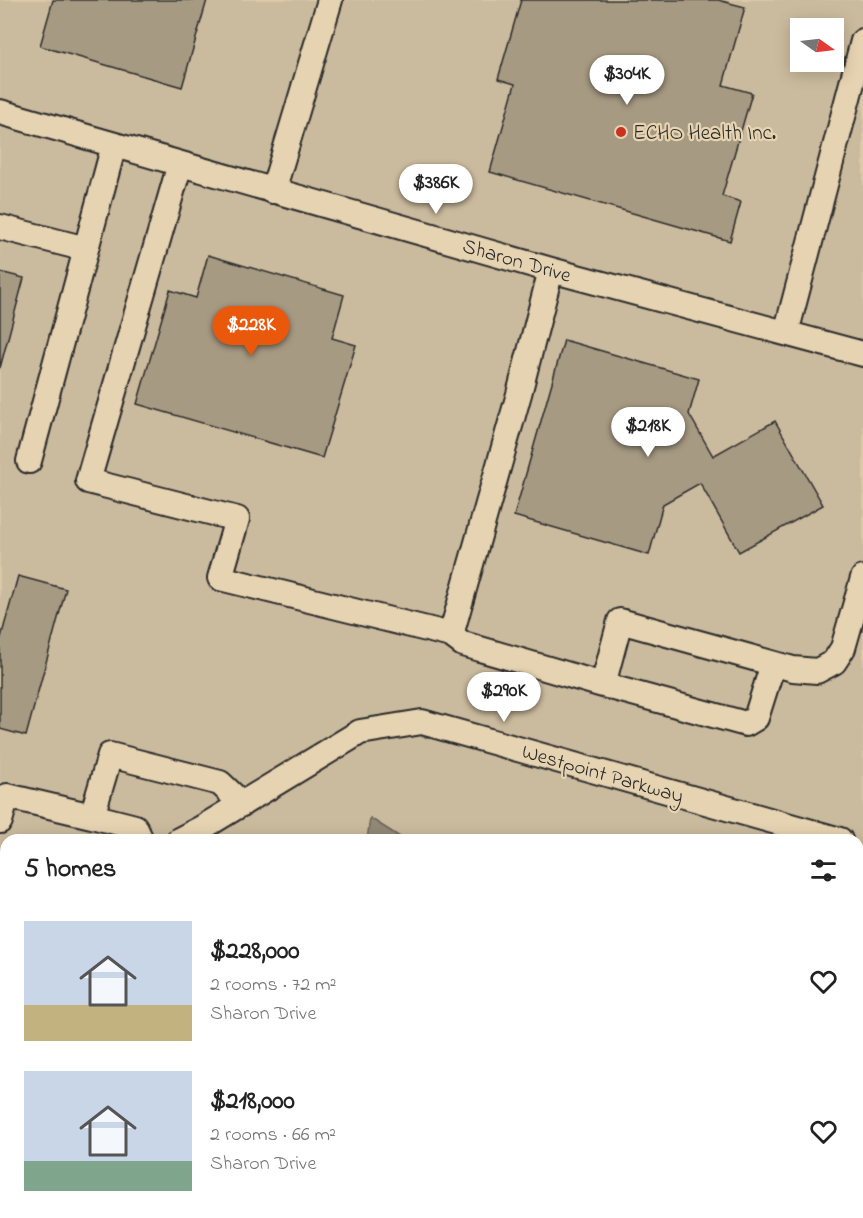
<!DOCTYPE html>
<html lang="en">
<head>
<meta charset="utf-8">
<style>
  :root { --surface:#fff; --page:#f6f6f6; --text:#222; --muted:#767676; --accent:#ea580c }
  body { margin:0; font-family:"Indie Flower",sans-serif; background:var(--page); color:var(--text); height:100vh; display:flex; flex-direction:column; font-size:22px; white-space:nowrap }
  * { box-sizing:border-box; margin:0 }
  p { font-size:20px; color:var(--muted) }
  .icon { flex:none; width:33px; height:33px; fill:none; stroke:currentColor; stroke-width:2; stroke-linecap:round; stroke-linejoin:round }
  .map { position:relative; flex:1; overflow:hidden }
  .side { position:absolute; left:0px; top:834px; width:864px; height:384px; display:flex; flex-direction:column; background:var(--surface); border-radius:18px 18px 0 0; box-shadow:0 3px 15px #0003 }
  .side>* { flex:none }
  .needle { width:39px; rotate:104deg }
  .controls { position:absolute; left:790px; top:18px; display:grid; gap:12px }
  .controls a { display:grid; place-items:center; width:54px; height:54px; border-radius:0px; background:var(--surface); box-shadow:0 3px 15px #0003; font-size:30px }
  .price { position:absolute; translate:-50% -51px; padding:0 14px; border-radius:21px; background:#fff; color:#222; font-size:20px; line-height:39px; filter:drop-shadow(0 2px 3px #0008) }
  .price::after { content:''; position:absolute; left:50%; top:36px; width:18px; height:14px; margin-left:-9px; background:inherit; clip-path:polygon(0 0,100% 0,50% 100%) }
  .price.on { background:var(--accent); color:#fff }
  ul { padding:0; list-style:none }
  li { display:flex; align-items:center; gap:18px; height:150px; padding:0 24px }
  li span { display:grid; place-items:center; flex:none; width:168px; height:120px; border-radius:0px; color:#555 }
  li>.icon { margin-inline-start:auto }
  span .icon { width:72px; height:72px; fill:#fffc; stroke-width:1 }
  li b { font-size:26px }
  h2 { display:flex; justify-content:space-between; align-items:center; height:72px; padding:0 24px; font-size:26px }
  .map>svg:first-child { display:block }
  .built { fill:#cbbb9e; fill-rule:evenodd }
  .water { fill:#928976; stroke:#696358; stroke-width:1.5 }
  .building { fill:#a79a83; stroke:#2b2b2b; stroke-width:1.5 }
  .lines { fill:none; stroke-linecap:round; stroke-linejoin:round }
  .minor-casing { stroke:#2b2b2b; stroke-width:28 }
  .minor { stroke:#e6d3b1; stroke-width:24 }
  .poi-dot { fill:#c8321e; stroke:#e6d3b1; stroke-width:2 }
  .labels { text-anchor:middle; stroke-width:4.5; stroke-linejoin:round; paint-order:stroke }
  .poi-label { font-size:21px; fill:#2b2b2b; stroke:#e6d3b1; text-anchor:start }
  .street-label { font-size:21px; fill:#2b2b2b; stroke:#e6d3b1 }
</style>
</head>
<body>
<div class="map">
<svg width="863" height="1218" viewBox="0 0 863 1218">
  <rect width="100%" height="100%" fill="#dbc9a9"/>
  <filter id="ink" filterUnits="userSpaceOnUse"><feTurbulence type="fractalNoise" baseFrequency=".0167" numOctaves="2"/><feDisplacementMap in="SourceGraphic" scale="12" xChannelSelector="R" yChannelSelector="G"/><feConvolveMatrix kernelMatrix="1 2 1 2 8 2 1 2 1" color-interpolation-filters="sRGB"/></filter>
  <g filter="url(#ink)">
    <path class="built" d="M0 0H863V1218H0ZM801 28H834V62H801ZM6 840H858V1212H6Z"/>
    <path class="water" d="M370 818 403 839 409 840H367Z"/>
    <path class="building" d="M53 0H207L182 87 40 46Z
      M521 0H718L745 7 723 85 752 93 722 196 741 202 730 241 490 172 515 84 498 79Z
      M208 255 344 295 332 338 356 345 322 458 137 404 170 290 196 298Z
      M0 272 24 278 0 368Z
      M564 340 699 379 689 414 713 456 775 421 823 505 739 552 700 483 663 504 649 555 514 516Z
      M18 576 66 589 26 736 0 729V641Z
      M0 1183 6 1185V1212H102L124 1218H0Z"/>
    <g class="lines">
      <g class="minor-casing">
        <path id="minor" d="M0 112 551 270 863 354
          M180 164 88 481 237 519 220 578 451 635 519 394 551 270
          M273 191 330 0
          M0 227 86 249
          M786 333 863 41
          M29 461 114 145
          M451 635 463 644 603 685 620 621 793 669 817 671 834 662 843 648 863 578
          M603 685 746 724 756 718 773 664
          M0 821 7 796 92 816
          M141 840 135 827 92 816 110 755 220 783 242 804
          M179 840 200 829 360 732 422 722 840 840
          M858 862 863 868
          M0 930 6 927
          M0 961 6 972
          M0 1070 6 1071
          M858 1133H863
          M858 1179 863 1180
          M507 1212 527 1218
          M751 1212 775 1218"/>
      </g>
      <use href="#minor" class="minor"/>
    </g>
  </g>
  <circle class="poi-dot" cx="621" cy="132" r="6"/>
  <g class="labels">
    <g class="poi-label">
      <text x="633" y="139">ECHO Health Inc.</text>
    </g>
    <g class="street-label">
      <text transform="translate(517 260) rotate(16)" y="7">Sharon Drive</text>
      <text transform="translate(603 773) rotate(16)" y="7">Westpoint Parkway</text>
    </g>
  </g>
</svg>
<div class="controls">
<a><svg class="needle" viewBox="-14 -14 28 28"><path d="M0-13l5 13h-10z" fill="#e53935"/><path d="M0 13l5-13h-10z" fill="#767676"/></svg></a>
</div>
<b class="price" style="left:627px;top:106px">$304K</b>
<b class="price" style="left:436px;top:215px">$386K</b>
<b class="price on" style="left:251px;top:357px">$228K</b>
<b class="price" style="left:648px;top:458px">$218K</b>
<b class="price" style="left:504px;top:723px">$290K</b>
<section class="side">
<h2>5 homes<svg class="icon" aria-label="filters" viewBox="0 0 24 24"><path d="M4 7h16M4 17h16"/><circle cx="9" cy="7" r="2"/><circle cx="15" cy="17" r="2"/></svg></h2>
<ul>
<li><span style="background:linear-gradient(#c9d6e8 70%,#c2b280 0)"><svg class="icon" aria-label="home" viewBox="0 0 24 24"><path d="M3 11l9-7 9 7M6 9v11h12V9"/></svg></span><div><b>$228,000</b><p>2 rooms · 72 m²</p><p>Sharon Drive</p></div><svg class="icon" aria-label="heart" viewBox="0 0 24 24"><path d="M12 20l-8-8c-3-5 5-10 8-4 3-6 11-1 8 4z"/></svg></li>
<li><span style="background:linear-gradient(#c9d6e8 75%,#7fa58c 0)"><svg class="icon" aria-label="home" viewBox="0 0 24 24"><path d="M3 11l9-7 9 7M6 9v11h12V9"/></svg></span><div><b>$218,000</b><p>2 rooms · 66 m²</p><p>Sharon Drive</p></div><svg class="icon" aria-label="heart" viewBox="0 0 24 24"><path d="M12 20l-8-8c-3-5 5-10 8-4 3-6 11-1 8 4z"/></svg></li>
</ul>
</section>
</div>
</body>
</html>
